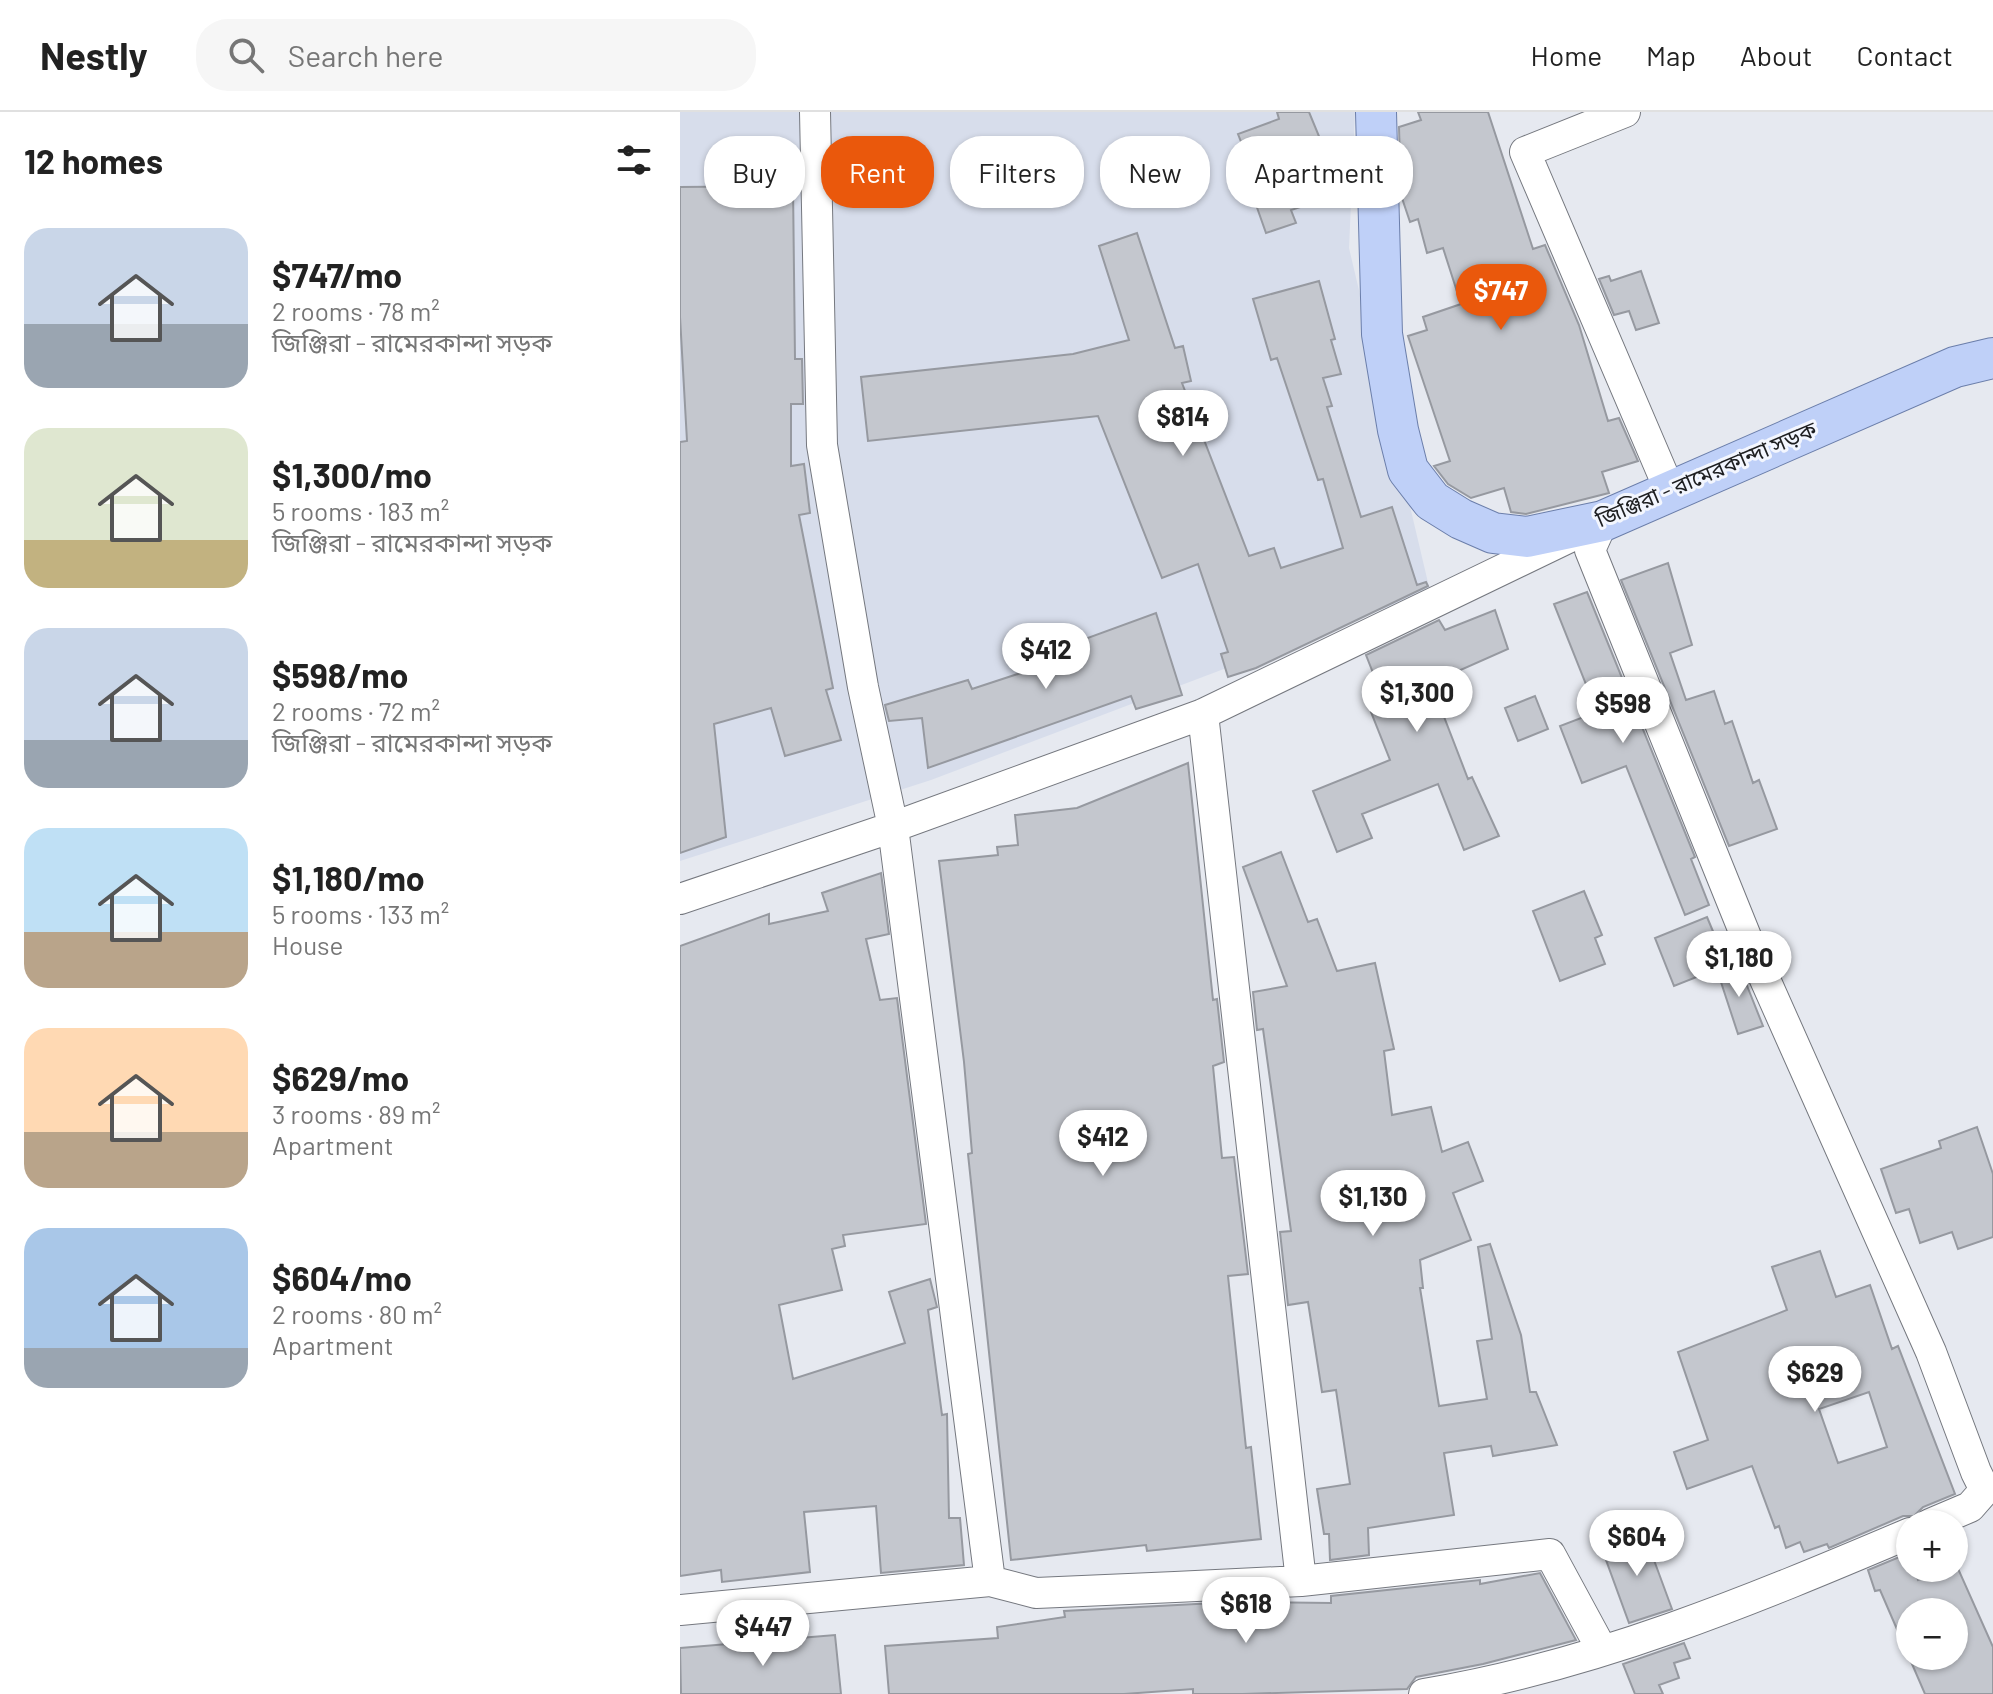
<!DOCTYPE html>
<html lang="en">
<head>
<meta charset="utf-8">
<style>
  :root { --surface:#fff; --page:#f6f6f6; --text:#222; --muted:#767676; --line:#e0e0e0; --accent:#ea580c }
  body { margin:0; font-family:Barlow,"Noto Sans Bengali",sans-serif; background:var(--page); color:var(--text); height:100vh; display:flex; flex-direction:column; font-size:30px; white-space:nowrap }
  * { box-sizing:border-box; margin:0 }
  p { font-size:26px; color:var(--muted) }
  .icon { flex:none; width:44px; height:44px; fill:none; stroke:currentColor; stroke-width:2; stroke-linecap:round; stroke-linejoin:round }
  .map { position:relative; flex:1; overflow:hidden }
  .panel { display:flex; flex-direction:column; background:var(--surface); width:680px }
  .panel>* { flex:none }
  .top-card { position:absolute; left:24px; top:24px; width:760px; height:72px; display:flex; gap:16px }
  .controls { position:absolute; left:1216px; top:1398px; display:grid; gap:16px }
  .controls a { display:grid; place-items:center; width:72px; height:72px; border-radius:50%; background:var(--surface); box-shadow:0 2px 6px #0004; font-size:40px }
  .price { position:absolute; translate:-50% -68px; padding:0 18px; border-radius:28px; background:#fff; color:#222; font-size:26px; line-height:52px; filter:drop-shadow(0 2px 4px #0008) }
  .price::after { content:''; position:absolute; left:50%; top:48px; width:24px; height:18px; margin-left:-12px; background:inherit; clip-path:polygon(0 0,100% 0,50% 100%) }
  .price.current { background:var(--accent); color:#fff }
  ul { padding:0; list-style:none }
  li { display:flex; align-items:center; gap:24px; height:200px; padding:0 24px }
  li span { display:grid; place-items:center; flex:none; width:224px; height:160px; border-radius:24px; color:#555 }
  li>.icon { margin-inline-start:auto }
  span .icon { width:96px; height:96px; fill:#fffc; stroke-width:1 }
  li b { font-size:34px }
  h2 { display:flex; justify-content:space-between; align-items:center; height:96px; padding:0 24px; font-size:34px }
  .tag { padding:0 28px; border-radius:32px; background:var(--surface); box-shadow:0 2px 6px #0004; font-size:28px; line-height:72px }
  .tag.current { background:var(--accent); color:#fff }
  header { display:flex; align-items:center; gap:48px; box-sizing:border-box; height:112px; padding:0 40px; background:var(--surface); border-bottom:2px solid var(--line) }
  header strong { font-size:38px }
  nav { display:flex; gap:44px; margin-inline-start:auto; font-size:28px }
  .search { width:560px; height:72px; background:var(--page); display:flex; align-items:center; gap:20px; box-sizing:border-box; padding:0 28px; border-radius:32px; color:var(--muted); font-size:30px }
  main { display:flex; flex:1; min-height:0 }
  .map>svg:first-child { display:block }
  .built { fill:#d7ddeb }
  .building { fill:#c4c7ce; stroke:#9699a0; stroke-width:2; fill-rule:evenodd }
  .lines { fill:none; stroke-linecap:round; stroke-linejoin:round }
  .minor-casing { stroke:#75787f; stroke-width:32 }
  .major-casing { stroke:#6b7eaa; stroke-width:42 }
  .minor { stroke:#fff; stroke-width:30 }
  .major { stroke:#bfd0f8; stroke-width:40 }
  .labels { text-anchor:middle; stroke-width:6; stroke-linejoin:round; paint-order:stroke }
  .street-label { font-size:22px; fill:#1d1e20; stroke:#f3f6fe }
</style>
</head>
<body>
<header>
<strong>Nestly</strong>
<div class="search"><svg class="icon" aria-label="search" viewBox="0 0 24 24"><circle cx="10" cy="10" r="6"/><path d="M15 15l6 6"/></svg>Search here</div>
<nav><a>Home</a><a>Map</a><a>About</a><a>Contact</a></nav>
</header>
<main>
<section class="panel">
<h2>12 homes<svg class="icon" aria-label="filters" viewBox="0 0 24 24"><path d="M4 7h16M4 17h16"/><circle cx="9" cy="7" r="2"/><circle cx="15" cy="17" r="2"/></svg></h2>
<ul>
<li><span style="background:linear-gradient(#c9d6e8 60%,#9aa5b1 0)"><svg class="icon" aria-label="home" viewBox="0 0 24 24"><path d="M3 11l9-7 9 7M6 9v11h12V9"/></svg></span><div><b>$747/mo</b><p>2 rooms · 78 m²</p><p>জিঞ্জিরা - রামেরকান্দা সড়ক</p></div></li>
<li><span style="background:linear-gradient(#dfe7d0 70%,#c2b280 0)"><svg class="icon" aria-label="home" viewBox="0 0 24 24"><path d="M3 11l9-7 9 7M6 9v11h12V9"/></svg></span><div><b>$1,300/mo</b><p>5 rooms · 183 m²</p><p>জিঞ্জিরা - রামেরকান্দা সড়ক</p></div></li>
<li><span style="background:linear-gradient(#c9d6e8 70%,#9aa5b1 0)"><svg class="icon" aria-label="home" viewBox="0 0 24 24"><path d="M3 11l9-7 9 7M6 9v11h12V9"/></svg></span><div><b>$598/mo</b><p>2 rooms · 72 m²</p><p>জিঞ্জিরা - রামেরকান্দা সড়ক</p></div></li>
<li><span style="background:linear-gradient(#bfe0f5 65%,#b9a48a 0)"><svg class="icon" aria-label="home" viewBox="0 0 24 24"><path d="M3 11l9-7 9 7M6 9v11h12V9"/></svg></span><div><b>$1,180/mo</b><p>5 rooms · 133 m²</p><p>House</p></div></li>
<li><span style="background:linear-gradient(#ffd9b3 65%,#b9a48a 0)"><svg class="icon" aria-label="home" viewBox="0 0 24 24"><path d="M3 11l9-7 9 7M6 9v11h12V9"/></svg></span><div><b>$629/mo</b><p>3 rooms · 89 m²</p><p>Apartment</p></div></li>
<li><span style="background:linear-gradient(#a9c7e8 75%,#9aa5b1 0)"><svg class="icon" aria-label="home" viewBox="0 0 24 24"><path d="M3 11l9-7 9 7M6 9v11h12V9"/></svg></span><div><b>$604/mo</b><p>2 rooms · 80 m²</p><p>Apartment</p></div></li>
</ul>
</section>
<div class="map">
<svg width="1313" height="1582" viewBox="0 0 1313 1582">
  <rect width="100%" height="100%" fill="#e6e9f0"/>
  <path class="built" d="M0 0H675L669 136 750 479 251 668 0 749Z"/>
  <path class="building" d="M597 0H629L643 34 638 36 654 84 611 98 616 111 586 121 562 53 569 50 558 22 599 7Z
    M738 0H808L853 137 865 133 899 213 928 309 939 306 958 349 922 360 929 381 846 402 831 400 824 376 791 386 768 372 754 354 770 349 728 224 747 218 743 205 781 192 763 136 747 141 738 107 730 110 721 83 719 15 741 8Z
    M113 74 115 247H122L123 292H111V354L124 352 130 401 119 403 153 576 146 578 161 628 105 644 91 596 34 612 46 725 0 741V330L7 329 0 205V75Z
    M457 121 495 236 503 234 511 269 502 271 569 444 594 436 601 456 663 436 643 367 638 368 597 246 591 248 573 187 639 169 655 227 651 228 661 262 643 266 652 294 647 295 681 405 712 395 737 473 746 470 748 474 576 556 548 565 541 542 548 540 518 452 482 466 418 304 188 329 181 265 393 242 449 228 419 134Z
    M961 159 979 211 956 218 949 199 934 203 919 167 929 164 931 169Z
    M988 451 1012 533 990 541 1006 588 1034 579 1045 612 1052 609 1073 671 1079 668 1097 717 1049 734 941 468Z
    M907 480 1015 745 1011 747 1029 793 1005 803 946 654 902 671 880 614 917 600 874 492Z
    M815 498 828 537 751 571 788 667 792 665 819 724 784 738 758 672 682 702 692 726 657 740 633 679 710 648 691 600 706 594 686 543 759 508 765 518Z
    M476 501 502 583 456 597 451 584 248 656 242 606 209 609 205 593 288 568 292 577 353 557 350 547Z
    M855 584 868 617 838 629 825 596Z
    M508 651 533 888 537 887 544 950 533 954 542 1046 554 1045 568 1162 548 1164 566 1336 571 1335 581 1427 467 1439 466 1433 331 1448 288 1042 292 1041 284 950 259 749 318 743 317 735 338 733 335 703 397 696Z
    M601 740 628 810 637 807 657 859 695 851 714 937 704 939 712 1003 751 995 762 1040 788 1030 803 1069 773 1081 791 1128 740 1148 743 1176H740L759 1294 807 1287 797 1229 812 1227 798 1135 810 1132 841 1223 850 1280H856L877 1333 813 1344 811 1334 764 1341 774 1403 688 1416 689 1443 650 1448 649 1422H644L637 1377 670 1372 656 1278 642 1280 628 1190 608 1193 600 1120 611 1119 583 917 577 918 573 880 607 874 563 755Z
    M201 761 209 822 186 827 200 888 217 886 246 1112 163 1123 165 1134 152 1137 162 1178 99 1193 113 1267 225 1231 209 1180 250 1167 257 1195 248 1198 262 1303 267 1302 269 1406H280L284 1453 201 1461 196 1394 124 1400 130 1460 42 1470 41 1458 0 1464V834L89 802V812L148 799 142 781Z
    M904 779 922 823 915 826 925 852 880 869 853 799Z
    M1027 805 1047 853 994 874 975 826Z
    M1058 851 1083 914 1058 922 1037 858Z
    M1297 1015 1313 1062V1125L1278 1137 1272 1120 1240 1131 1229 1097 1216 1101 1201 1057 1261 1036 1259 1029Z
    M1140 1139 1156 1185 1190 1173 1212 1237 1218 1234 1275 1382 1243 1395 1234 1404H1223L1149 1436 1147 1432 1124 1440 1120 1430 1106 1436 1099 1414 1095 1416 1072 1354 1007 1377 994 1340 1028 1328 998 1240 1107 1198 1092 1155ZM1189 1280 1207 1335 1158 1351 1139 1297Z
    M964 1421 992 1497 949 1511 922 1437Z
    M1229 1441 1230 1456H1234L1238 1468 1274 1456 1276 1452 1313 1535V1582H1245L1200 1478 1195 1479 1188 1458ZM1230 1500H1274V1544H1230Z
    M860 1461 896 1528 803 1552 736 1565 727 1577 563 1582H513V1577L444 1582H209L205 1534 318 1526 317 1515 385 1505 384 1499 554 1490 651 1491V1484L800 1468V1472Z
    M155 1523 161 1582H1L0 1536Z
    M1004 1531 1010 1546 994 1551 999 1566 979 1573 983 1582H955L943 1552Z"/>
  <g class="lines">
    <g class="minor-casing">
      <path id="minor" d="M135 0 142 333 183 575 213 715 310 1469
        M945 0 845 40 990 379
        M523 602 621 1469
        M0 787 213 715 523 602 923 409 910 438 1067 827 1251 1240 1296 1360 1305 1378 1313 1376
        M1250 1412 1290 1395 1305 1378
        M0 1498 310 1469 356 1481 495 1475 621 1469 870 1442 922 1538
        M744 1582C914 1554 1072 1488 1230 1421"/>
    </g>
    <g class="major-casing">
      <path id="major" d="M696 0 702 222 718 318 728 358 752 389 781 407 813 421 847 425 923 409 1275 255 1313 246"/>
    </g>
    <use href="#minor" class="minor"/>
    <use href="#major" class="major"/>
  </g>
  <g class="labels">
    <g class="street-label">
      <text transform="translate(1026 362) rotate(-23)" y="8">জিঞ্জিরা - রামেরকান্দা সড়ক</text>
    </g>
  </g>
</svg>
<div class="controls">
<a>+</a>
<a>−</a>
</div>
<b class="price current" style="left:821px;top:220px">$747</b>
<b class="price" style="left:503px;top:346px">$814</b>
<b class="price" style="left:366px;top:579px">$412</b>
<b class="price" style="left:737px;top:622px">$1,300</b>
<b class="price" style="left:943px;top:633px">$598</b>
<b class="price" style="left:1059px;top:887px">$1,180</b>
<b class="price" style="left:423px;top:1066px">$412</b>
<b class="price" style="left:693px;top:1126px">$1,130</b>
<b class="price" style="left:1135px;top:1302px">$629</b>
<b class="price" style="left:957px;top:1466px">$604</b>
<b class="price" style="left:566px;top:1533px">$618</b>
<b class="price" style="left:83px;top:1556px">$447</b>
<div class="top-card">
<a class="tag">Buy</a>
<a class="tag current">Rent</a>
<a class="tag">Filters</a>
<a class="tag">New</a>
<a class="tag">Apartment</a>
</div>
</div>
</main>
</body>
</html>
